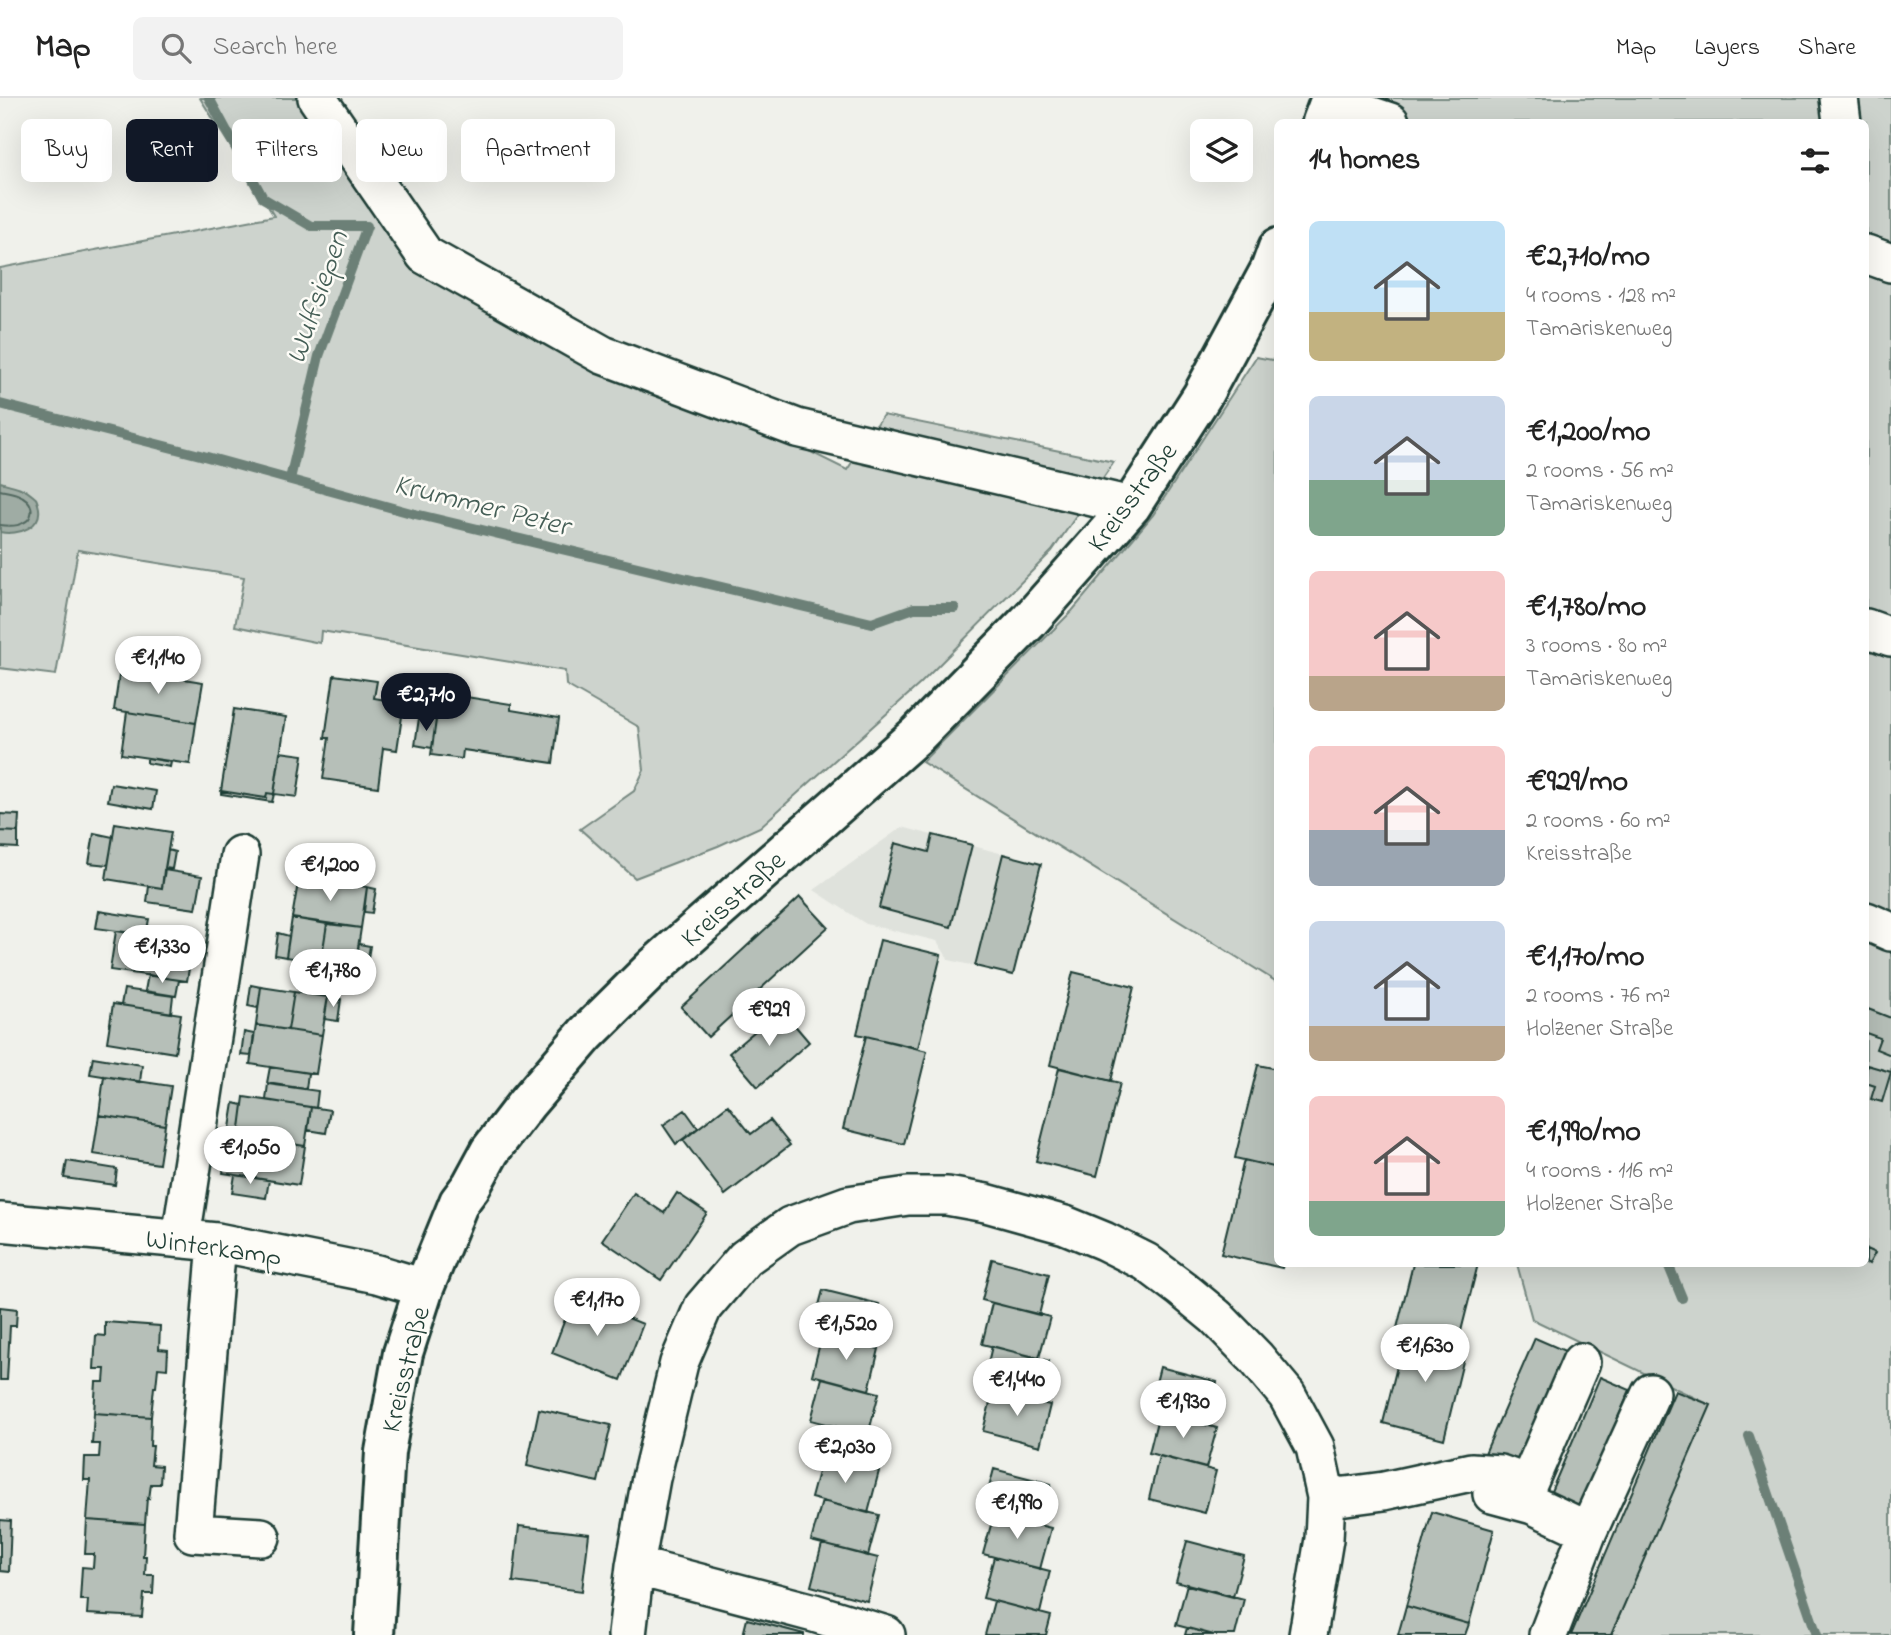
<!DOCTYPE html>
<html lang="en">
<head>
<meta charset="utf-8">
<style>
  :root { --surface:#fff; --page:#f2f2f2; --text:#222; --muted:#767676; --line:#e0e0e0; --accent:#111827 }
  body { margin:0; font-family:"Indie Flower",sans-serif; background:var(--page); color:var(--text); height:100vh; display:flex; flex-direction:column; font-size:26px; white-space:nowrap }
  * { box-sizing:border-box; margin:0 }
  p { font-size:23px; color:var(--muted) }
  .icon { flex:none; width:38px; height:38px; fill:none; stroke:currentColor; stroke-width:2; stroke-linecap:round; stroke-linejoin:round }
  .map { position:relative; flex:1; overflow:hidden }
  .sheet { position:absolute; left:1274px; top:21px; width:595px; height:1148px; display:flex; flex-direction:column; background:var(--surface); border-radius:10px; box-shadow:0 7px 28px #0002 }
  .sheet>* { flex:none }
  .guide { position:absolute; left:21px; top:21px; width:665px; height:63px; display:flex; gap:14px }
  .tools { position:absolute; left:1190px; top:21px; display:grid; gap:14px }
  .tools a { display:grid; place-items:center; width:63px; height:63px; border-radius:10px; background:var(--surface); box-shadow:0 7px 28px #0002; font-size:35px }
  .price { position:absolute; translate:-50% -60px; padding:0 16px; border-radius:24px; background:#fff; color:#222; font-size:23px; line-height:46px; filter:drop-shadow(0 2px 4px #0008) }
  .price::after { content:''; position:absolute; left:50%; top:42px; width:21px; height:16px; margin-left:-10px; background:inherit; clip-path:polygon(0 0,100% 0,50% 100%) }
  .price.active { background:var(--accent); color:#fff }
  ul { padding:0; list-style:none }
  li { display:flex; align-items:center; gap:21px; height:175px; padding:0 35px }
  li span { display:grid; place-items:center; flex:none; width:196px; height:140px; border-radius:10px; color:#555 }
  li>.icon { margin-inline-start:auto }
  span .icon { width:84px; height:84px; fill:#fffc; stroke-width:1 }
  li b { font-size:30px }
  h2 { display:flex; justify-content:space-between; align-items:center; height:84px; padding:0 35px; font-size:30px }
  .chip { padding:0 24px; border-radius:10px; background:var(--surface); box-shadow:0 7px 28px #0002; font-size:24px; line-height:63px }
  .chip.active { background:var(--accent); color:#fff }
  header { display:flex; align-items:center; gap:42px; box-sizing:border-box; height:98px; padding:0 35px; background:var(--surface); border-bottom:2px solid var(--line) }
  header strong { font-size:33px }
  nav { display:flex; gap:38px; margin-inline-start:auto; font-size:24px }
  .search { width:490px; height:63px; background:var(--page); display:flex; align-items:center; gap:18px; box-sizing:border-box; padding:0 24px; border-radius:10px; color:var(--muted); font-size:26px }
  .map>svg:first-child { display:block }
  .built { fill:#dfe2dc }
  .green { fill:#cdd3cd; stroke:#768880; stroke-width:2 }
  .water { fill:#9faca4; stroke:#6c8077; stroke-width:2 }
  .lines { fill:none; stroke-linecap:round; stroke-linejoin:round }
  .shore { stroke:#526961; stroke-width:2 }
  .stream { stroke:#6c8077; stroke-width:10 }
  .building { fill:#b6bfb8; stroke:#1f3d34; stroke-width:2 }
  .minor-casing { stroke:#1f3d34; stroke-width:42 }
  .major-casing { stroke:#1f3d34; stroke-width:44 }
  .minor { stroke:#fdfcf7; stroke-width:37 }
  .major { stroke:#fdfcf7; stroke-width:38 }
  .labels { text-anchor:middle; stroke-width:5; stroke-linejoin:round; paint-order:stroke }
  .street-label { font-size:28px; fill:#1f3d34; stroke:#fdfcf7 }
  .water-label { font-size:30px; font-style:italic; fill:#455e56; stroke:#fdfcf7 }
</style>
</head>
<body>
<header>
<strong>Map</strong>
<div class="search"><svg class="icon" aria-label="search" viewBox="0 0 24 24"><circle cx="10" cy="10" r="6"/><path d="M15 15l6 6"/></svg>Search here</div>
<nav><a>Map</a><a>Layers</a><a>Share</a></nav>
</header>
<div class="map">
<svg width="1891" height="1537" viewBox="0 0 1891 1537">
  <rect width="100%" height="100%" fill="#f0f1eb"/>
  <filter id="ink" filterUnits="userSpaceOnUse"><feTurbulence type="fractalNoise" baseFrequency=".0143" numOctaves="2"/><feDisplacementMap in="SourceGraphic" scale="14" xChannelSelector="R" yChannelSelector="G"/><feConvolveMatrix kernelMatrix="1 2 1 2 8 2 1 2 1" color-interpolation-filters="sRGB"/></filter>
  <g filter="url(#ink)">
    <path class="built" d="M902 729 1041 766 1013 877 949 862 937 843 866 826 814 792Z"/>
    <path class="green" d="M200 0H305L411 168 734 316 847 372 883 317 1114 364 1052 453 920 586 760 729 718 748 635 780 580 731 634 693 644 672 639 629 566 587 565 573 321 533 320 545 235 528 244 479 78 452 56 577 0 570V170L274 118Z
      M1374 0H1891V1537H1611L1710 1307 1532 1221 1517 1166H1866V24H1367Z
      M1256 259 1278 263 1277 884 922 664 1072 513 1153 417Z"/>
    <path class="water" d="M0 384C11 387 23 389 32 397 37 401 36 400 38 406 45 429 18 438 0 434Z"/>
    <g class="lines">
      <path class="shore" d="M0 392C9 394 20 395 27 402 34 409 33 421 23 425 16 429 7 428 0 427"/>
      <path class="stream" d="M209 0 263 100 311 128H367L319 258 290 381
        M0 306 200 357 411 415 872 525 914 510H955
        M1668 1166 1682 1200
        M1749 1338 1817 1537"/>
    </g>
    <path class="building" d="M137 565 182 572 181 580 136 574Z
      M120 571 203 584 196 625 114 612Z
      M334 577 377 583 374 600 404 605 397 652 383 650 378 689 323 681 329 640H325Z
      M441 595 511 606V612L559 620 553 665 463 652 462 661 431 657 436 622 419 620 423 598 439 601Z
      M234 611 286 619 274 696 267 695 266 700 221 693Z
      M127 614 196 625 190 666 121 656Z
      M419 620 436 622 432 650 415 647Z
      M280 654 303 657 297 699 274 696Z
      M147 660 171 664 170 669 147 665Z
      M111 686 156 693 153 711 108 703Z
      M221 693 266 700 267 695 274 696 272 704 221 696Z
      M0 716 19 717 18 734 0 733Z
      M115 725 171 734 162 790 106 781Z
      M0 733 18 734V750L0 749Z
      M94 735 113 739 108 767 89 765Z
      M933 737 972 747 951 829 879 810 895 745 929 754Z
      M168 752 175 754 172 771 165 770Z
      M328 754 372 761 370 778 325 771Z
      M1003 756 1041 766 1013 877 975 868Z
      M164 772 202 778 196 811 147 804 149 788 162 790Z
      M299 779 367 789 361 830 292 820Z
      M367 789 376 791 372 815 364 814Z
      M800 799 828 829 708 939 681 909Z
      M99 813 149 821 146 837 96 830Z
      M292 820 327 826 321 864 286 859Z
      M327 826 361 830 355 869 321 864Z
      M116 833 193 845 187 883 110 872Z
      M278 835 289 838 286 859 275 857Z
      M880 842 941 857 918 950 857 936Z
      M359 846 370 848 366 871 355 869Z
      M1073 874 1134 889 1111 983 1050 967Z
      M148 877 179 882 176 898 145 893Z
      M251 887 261 889 258 910 248 908Z
      M261 889 294 894 288 932 256 927Z
      M124 891 173 898 171 915 121 907Z
      M294 894 328 899 322 937 288 932Z
      M328 899 341 901 338 923 324 921Z
      M113 906 181 916 175 955 107 944Z
      M781 911 809 944 758 989 729 955Z
      M1868 911 1891 920V957L1876 951 1880 940 1866 935V917Z
      M256 927 322 937 316 976 250 966Z
      M244 934 254 936 251 958 241 957Z
      M866 938 927 953 904 1046 843 1031Z
      M93 959 142 967 140 984 90 976Z
      M1258 967 1278 971V1070L1235 1060Z
      M1867 967 1891 974 1882 1004 1871 1001 1875 988 1866 985Z
      M270 969 308 975 306 991 267 985Z
      M1059 970 1120 985 1097 1078 1036 1063Z
      M104 978 171 988 165 1027 99 1017Z
      M268 986 318 993 316 1010 266 1002Z
      M244 999 311 1009 305 1048 239 1038Z
      M234 1005 243 1007 239 1038 229 1036Z
      M728 1007 751 1036 770 1022 790 1047 725 1097 683 1042Z
      M311 1009 330 1012 326 1035 308 1032Z
      M685 1012 698 1030 676 1046 663 1027Z
      M99 1017 165 1027 159 1066 93 1056Z
      M229 1036 305 1048 299 1087 223 1075Z
      M1244 1062 1278 1070V1166H1283L1282 1170 1221 1156Z
      M67 1063 117 1071 115 1087 64 1080Z
      M235 1077 269 1082 266 1100 232 1095Z
      M634 1095 664 1115 677 1095 707 1115 661 1182 602 1142Z
      M1866 1151 1875 1155 1869 1166 1866 1164Z
      M992 1161 1049 1176 1039 1217 982 1202Z
      M1413 1166H1478L1458 1245 1397 1230Z
      M823 1192 879 1206 868 1249 812 1234Z
      M574 1198 643 1226 621 1282 552 1255Z
      M992 1205 1050 1219 1039 1260 982 1246Z
      M0 1209 17 1211 16 1228H10L7 1282H0Z
      M105 1224 160 1228 159 1251 168 1252 167 1271 158 1270 156 1289H154L151 1319 94 1315 96 1284H104L105 1271H94L96 1237 105 1238Z
      M1406 1232 1467 1247 1444 1341 1383 1325Z
      M822 1237 879 1251 869 1292 812 1277Z
      M1535 1240 1565 1253 1514 1372 1483 1360Z
      M992 1248 1049 1263 1039 1305 982 1290Z
      M1160 1269 1217 1284 1206 1326 1149 1312Z
      M1600 1279 1630 1292 1579 1411 1549 1398Z
      M822 1280 879 1295 868 1337 811 1322Z
      M993 1293 1050 1307 1040 1348 983 1333Z
      M1675 1293 1711 1307 1611 1537H1571Z
      M539 1311 611 1327 598 1384 527 1368Z
      M94 1315 151 1319 150 1348H153L151 1367 161 1368 160 1386H151L149 1401 147 1400 145 1426 87 1422 90 1382H84L85 1359H99L100 1346H92Z
      M1159 1315 1217 1330 1206 1370 1149 1355Z
      M1159 1358 1216 1373 1205 1415 1149 1401Z
      M822 1359 879 1373 868 1415 811 1400Z
      M994 1371 1051 1386 1040 1427 983 1412Z
      M822 1403 879 1417 868 1458 811 1443Z
      M1432 1414 1494 1432 1469 1526 1406 1508Z
      M994 1416 1051 1430 1040 1471 983 1456Z
      M0 1422 11 1423 9 1474 0 1473Z
      M87 1422 145 1426 143 1458H146L145 1477H154L153 1496H144L142 1519 87 1516 88 1502H80L82 1469 93 1470 94 1456H85Z
      M519 1428 589 1436 582 1493 513 1484Z
      M1187 1443 1244 1458 1233 1499 1176 1484Z
      M822 1446 878 1460 867 1503 811 1488Z
      M994 1459 1050 1473 1040 1515 983 1500Z
      M1187 1486 1244 1501 1235 1537H1214L1176 1527Z
      M994 1503 1051 1518 1046 1537H985Z
      M1406 1508 1469 1526 1465 1537H1398Z
      M747 1521 804 1536V1537H743Z
      M1187 1530 1214 1537H1185Z"/>
    <g class="lines">
      <g class="minor-casing">
        <path id="minor" d="M317 0 425 157 603 257 797 330 1131 408
          M1839 0 1842 24
          M1330 4 1390 24
          M1866 156 1891 165
          M1866 530 1891 539
          M1866 823 1891 834
          M0 1124 217 1144 377 1176 424 1190
          M181 1140 240 757
          M217 1144 193 1435 261 1439
          M1492 1396 1533 1407 1588 1433
          M1326 1399 1346 1398 1384 1393 1471 1374 1500 1376 1528 1386 1581 1264
          M635 1468 814 1515 886 1537
          M627 1537 635 1468 651 1380 679 1265 703 1209 745 1160 790 1128 848 1107 908 1098H947L986 1105 1065 1127 1104 1143 1146 1164 1182 1191 1216 1219 1256 1260 1287 1297 1315 1349 1326 1399 1324 1441 1308 1537
          M1548 1537 1588 1433 1651 1295"/>
      </g>
      <g class="major-casing">
        <path id="major" d="M1322 24 1331 0
          M374 1537 385 1354 403 1255 424 1190 459 1104 471 1088 490 1053 526 1006 586 936 654 869 918 636 1029 523 1131 408 1202 298 1270 172 1278 150"/>
      </g>
      <use href="#minor" class="minor"/>
      <use href="#major" class="major"/>
    </g>
  </g>
  <g class="labels">
    <g class="street-label">
      <text transform="translate(1131 398) rotate(-53)" y="10">Kreisstraße</text>
      <text transform="translate(732 800) rotate(-42)" y="10">Kreisstraße</text>
      <text transform="translate(214 1148) rotate(8)" y="10">Winterkamp</text>
      <text transform="translate(404 1271) rotate(-76)" y="10">Kreisstraße</text>
    </g>
    <g class="water-label">
      <text transform="translate(316 199) rotate(-71)" y="10">Wulfsiepen</text>
      <text transform="translate(482 406) rotate(14)" y="10">Krummer Peter</text>
    </g>
  </g>
</svg>
<div class="tools">
<a><svg class="icon" aria-label="layers" viewBox="0 0 24 24"><path d="M12 4l9 5-9 5-9-5zM3 14l9 5 9-5"/></svg></a>
</div>
<b class="price" style="left:158px;top:598px">€1,140</b>
<b class="price active" style="left:426px;top:635px">€2,710</b>
<b class="price" style="left:330px;top:805px">€1,200</b>
<b class="price" style="left:162px;top:887px">€1,330</b>
<b class="price" style="left:333px;top:911px">€1,780</b>
<b class="price" style="left:769px;top:950px">€929</b>
<b class="price" style="left:250px;top:1088px">€1,050</b>
<b class="price" style="left:597px;top:1240px">€1,170</b>
<b class="price" style="left:846px;top:1264px">€1,520</b>
<b class="price" style="left:1425px;top:1286px">€1,630</b>
<b class="price" style="left:1017px;top:1320px">€1,440</b>
<b class="price" style="left:1183px;top:1342px">€1,930</b>
<b class="price" style="left:845px;top:1387px">€2,030</b>
<b class="price" style="left:1017px;top:1443px">€1,990</b>
<div class="guide">
<a class="chip">Buy</a>
<a class="chip active">Rent</a>
<a class="chip">Filters</a>
<a class="chip">New</a>
<a class="chip">Apartment</a>
</div>
<section class="sheet">
<h2>14 homes<svg class="icon" aria-label="filters" viewBox="0 0 24 24"><path d="M4 7h16M4 17h16"/><circle cx="9" cy="7" r="2"/><circle cx="15" cy="17" r="2"/></svg></h2>
<ul>
<li><span style="background:linear-gradient(#bfe0f5 65%,#c2b280 0)"><svg class="icon" aria-label="home" viewBox="0 0 24 24"><path d="M3 11l9-7 9 7M6 9v11h12V9"/></svg></span><div><b>€2,710/mo</b><p>4 rooms · 128 m²</p><p>Tamariskenweg</p></div></li>
<li><span style="background:linear-gradient(#c9d6e8 60%,#7fa58c 0)"><svg class="icon" aria-label="home" viewBox="0 0 24 24"><path d="M3 11l9-7 9 7M6 9v11h12V9"/></svg></span><div><b>€1,200/mo</b><p>2 rooms · 56 m²</p><p>Tamariskenweg</p></div></li>
<li><span style="background:linear-gradient(#f6c9c9 75%,#b9a48a 0)"><svg class="icon" aria-label="home" viewBox="0 0 24 24"><path d="M3 11l9-7 9 7M6 9v11h12V9"/></svg></span><div><b>€1,780/mo</b><p>3 rooms · 80 m²</p><p>Tamariskenweg</p></div></li>
<li><span style="background:linear-gradient(#f6c9c9 60%,#9aa5b1 0)"><svg class="icon" aria-label="home" viewBox="0 0 24 24"><path d="M3 11l9-7 9 7M6 9v11h12V9"/></svg></span><div><b>€929/mo</b><p>2 rooms · 60 m²</p><p>Kreisstraße</p></div></li>
<li><span style="background:linear-gradient(#c9d6e8 75%,#b9a48a 0)"><svg class="icon" aria-label="home" viewBox="0 0 24 24"><path d="M3 11l9-7 9 7M6 9v11h12V9"/></svg></span><div><b>€1,170/mo</b><p>2 rooms · 76 m²</p><p>Holzener Straße</p></div></li>
<li><span style="background:linear-gradient(#f6c9c9 75%,#7fa58c 0)"><svg class="icon" aria-label="home" viewBox="0 0 24 24"><path d="M3 11l9-7 9 7M6 9v11h12V9"/></svg></span><div><b>€1,990/mo</b><p>4 rooms · 116 m²</p><p>Holzener Straße</p></div></li>
</ul>
</section>
</div>
</body>
</html>
